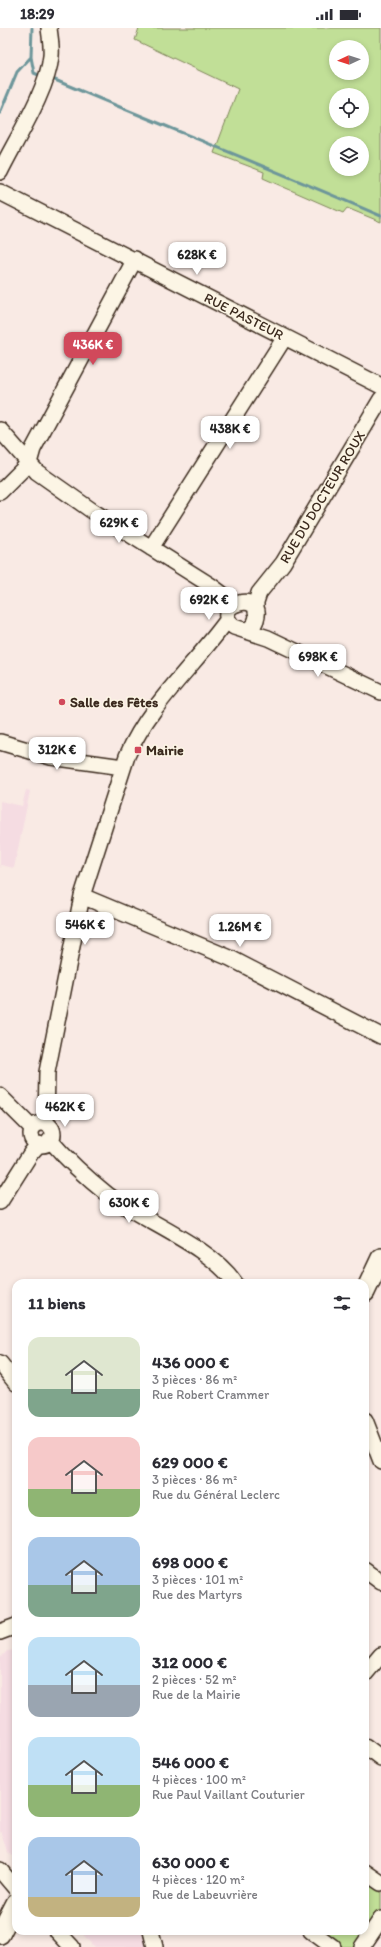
<!DOCTYPE html>
<html lang="fr">
<head>
<meta charset="utf-8">
<style>
  :root { --surface:#fff; --page:#f2f2f3; --text:#2b2b33; --muted:#7c7c81; --accent:#d1495b }
  body { margin:0; font-family:Itim,sans-serif; background:var(--page); color:var(--text); height:100vh; display:flex; flex-direction:column; font-size:15px; white-space:nowrap }
  * { box-sizing:border-box; margin:0 }
  p { font-size:13px; color:var(--muted) }
  .icon { flex:none; width:22px; height:22px; fill:none; stroke:currentColor; stroke-width:2; stroke-linecap:round; stroke-linejoin:round }
  .map { position:relative; flex:1; overflow:hidden }
  .panel { position:absolute; left:12px; top:1251px; width:357px; height:656px; display:flex; flex-direction:column; background:var(--surface); border-radius:12px; box-shadow:0 2px 6px #0003 }
  .panel>* { flex:none }
  .needle { width:26px; rotate:266deg }
  .buttons { position:absolute; left:329px; top:12px; display:grid; gap:8px }
  .buttons a { display:grid; place-items:center; width:40px; height:40px; border-radius:50%; background:var(--surface); box-shadow:0 2px 6px #0003; font-size:20px }
  .price { position:absolute; translate:-50% -34px; padding:0 9px; border-radius:8px; background:#fff; color:#222; font-size:13px; line-height:26px; filter:drop-shadow(0 1px 2px #0008) }
  .price::after { content:''; position:absolute; left:50%; top:24px; width:12px; height:9px; margin-left:-6px; background:inherit; clip-path:polygon(0 0,100% 0,50% 100%) }
  .price.selected { background:var(--accent); color:#fff }
  ul { padding:0; list-style:none }
  li { display:flex; align-items:center; gap:12px; height:100px; padding:0 16px }
  li span { display:grid; place-items:center; flex:none; width:112px; height:80px; border-radius:12px; color:#555 }
  li>.icon { margin-inline-start:auto }
  span .icon { width:48px; height:48px; fill:#fffc; stroke-width:1 }
  li b { font-size:17px }
  h2 { display:flex; justify-content:space-between; align-items:center; height:48px; padding:0 16px; font-size:17px }
  .status { display:flex; justify-content:space-between; align-items:center; height:28px; padding:0 20px; background:var(--surface); direction:ltr }
  .status svg { height:11px; fill:currentColor }
  .map>svg:first-child { display:block }
  .built { fill:#f5dce2 }
  .green { fill:#c1df97; stroke:#7e845a; fill-rule:evenodd }
  .lines { fill:none; stroke-linecap:round; stroke-linejoin:round }
  .stream { stroke:#6d969a; stroke-width:3 }
  .minor-casing { stroke:#3b2a1e; stroke-width:18 }
  .major-casing { stroke:#3b2a1e; stroke-width:22 }
  .minor { stroke:#fcf5e5; stroke-width:15 }
  .major { stroke:#fcf5e5; stroke-width:19 }
  .poi-dot { fill:#d1495b; stroke:#fcf5e5; stroke-width:1.5 }
  .labels { text-anchor:middle; stroke-width:3; stroke-linejoin:round; paint-order:stroke }
  .street-label { font-size:14px; fill:#3b2a1e; stroke:#fcf5e5 }
  .poi-label { font-size:14px; font-weight:bold; fill:#3b2a1e; stroke:#fcf5e5; text-anchor:start }
</style>
</head>
<body>
<div class="status"><b>18:29</b><svg viewBox="0 0 49 12"><path d="M0 12V9h3v3zM5 12V6h3v6zM10 12V3h3v9zM15 12V0h3v12zM26 1h20v11H26zM47 4h2v5h-2z"/></svg></div>
<div class="map">
<svg width="381" height="1919" viewBox="0 0 381 1919">
  <rect width="100%" height="100%" fill="#f9eae4"/>
  <filter id="ink" filterUnits="userSpaceOnUse"><feTurbulence type="fractalNoise" baseFrequency=".025" numOctaves="2"/><feDisplacementMap in="SourceGraphic" scale="8" xChannelSelector="R" yChannelSelector="G"/><feConvolveMatrix kernelMatrix="1 2 1 2 8 2 1 2 1" color-interpolation-filters="sRGB"/></filter>
  <g filter="url(#ink)">
    <path class="built" d="M26 762 30 763 14 840 1 837 0 840V773L22 778Z
      M16 1622V1828L15 1831 7 1823 0 1803V1630L7 1623Z
      M80 1903H151L155 1919H94Z"/>
    <path class="green" d="M139 0H381V194L347 180 343 185 263 150 264 144 214 125 238 61 135 12ZM336 19H362V45H336ZM336 67H362V93H336ZM336 115H362V141H336Z
      M365 1853 381 1864V1884L357 1919H343L320 1903H365Z"/>
    <g class="lines">
      <path class="stream" d="M32 0 31 29 34 45 41 48
        M55 52C164 98 273 141 381 188
        M0 85 17 44 31 29"/>
      <g class="minor-casing">
        <path id="minor" d="M0 144C15 113 48 62 51 28 52 19 50 9 49 0
          M0 164 381 358
          M0 402 37 444 91 482 210 557 226 569 232 577
          M0 464 29 435 33 421 135 231
          M151 520 285 309
          M256 584V574L259 565 283 535 381 371
          M245 602C250 601 254 598 256 592 266 561 207 576 234 599L268 610 381 664
          M0 714 51 729 123 739
          M82 868 230 930 381 1008
          M0 1068 32 1100
          M31 1106a11 11 0 1 1 22 0a11 11 0 1 1-22 0Z
          M46 1096 47 1044 82 868 127 728C150 675 195 637 228 591
          M50 1112C67 1132 88 1151 108 1167 145 1194 210 1218 235 1255
          M0 1174 31 1125 39 1116
          M0 1335 16 1355
          M365 1392 381 1433
          M365 1542 381 1554
          M0 1604 16 1598
          M365 1646 381 1627
          M365 1718 381 1730
          M0 1842 16 1861
          M365 1844 381 1855
          M57 1903 72 1919
          M151 1903 155 1919
          M311 1903 333 1919
          M362 1919 381 1891"/>
      </g>
      <g class="major-casing">
        <path id="major" d="M365 1264 381 1230
          M0 1906 16 1875"/>
      </g>
      <use href="#minor" class="minor"/>
      <use href="#major" class="major"/>
    </g>
  </g>
  <g class="poi-dot">
    <circle cx="62" cy="674" r="4"/>
    <rect x="134" y="718" width="8" height="8" rx="2"/>
  </g>
  <g class="labels">
    <g class="street-label">
      <text transform="translate(244 288) rotate(27)" y="5">RUE PASTEUR</text>
      <text transform="translate(322 469) rotate(-59)" y="5">RUE DU DOCTEUR ROUX</text>
    </g>
    <g class="poi-label">
      <text x="70" y="679">Salle des Fêtes</text>
      <text x="146" y="727">Mairie</text>
    </g>
  </g>
</svg>
<div class="buttons">
<a><svg class="needle" viewBox="-14 -14 28 28"><path d="M0-13l5 13h-10z" fill="#e53935"/><path d="M0 13l5-13h-10z" fill="#7c7c81"/></svg></a>
<a><svg class="icon" aria-label="locate" viewBox="0 0 24 24"><circle cx="12" cy="12" r="6"/><path d="M12 2v4M12 18v4M2 12h4M18 12h4"/></svg></a>
<a><svg class="icon" aria-label="layers" viewBox="0 0 24 24"><path d="M12 4l9 5-9 5-9-5zM3 14l9 5 9-5"/></svg></a>
</div>
<b class="price" style="left:197px;top:248px">628K €</b>
<b class="price selected" style="left:93px;top:338px">436K €</b>
<b class="price" style="left:230px;top:422px">438K €</b>
<b class="price" style="left:119px;top:516px">629K €</b>
<b class="price" style="left:209px;top:593px">692K €</b>
<b class="price" style="left:318px;top:650px">698K €</b>
<b class="price" style="left:57px;top:743px">312K €</b>
<b class="price" style="left:85px;top:918px">546K €</b>
<b class="price" style="left:240px;top:920px">1.26M €</b>
<b class="price" style="left:65px;top:1100px">462K €</b>
<b class="price" style="left:129px;top:1196px">630K €</b>
<section class="panel">
<h2>11 biens<svg class="icon" aria-label="filters" viewBox="0 0 24 24"><path d="M4 7h16M4 17h16"/><circle cx="9" cy="7" r="2"/><circle cx="15" cy="17" r="2"/></svg></h2>
<ul>
<li><span style="background:linear-gradient(#dfe7d0 65%,#7fa58c 0)"><svg class="icon" aria-label="home" viewBox="0 0 24 24"><path d="M3 11l9-7 9 7M6 9v11h12V9"/></svg></span><div><b>436 000 €</b><p>3 pièces · 86 m²</p><p>Rue Robert Crammer</p></div></li>
<li><span style="background:linear-gradient(#f6c9c9 65%,#8fb573 0)"><svg class="icon" aria-label="home" viewBox="0 0 24 24"><path d="M3 11l9-7 9 7M6 9v11h12V9"/></svg></span><div><b>629 000 €</b><p>3 pièces · 86 m²</p><p>Rue du Général Leclerc</p></div></li>
<li><span style="background:linear-gradient(#a9c7e8 60%,#7fa58c 0)"><svg class="icon" aria-label="home" viewBox="0 0 24 24"><path d="M3 11l9-7 9 7M6 9v11h12V9"/></svg></span><div><b>698 000 €</b><p>3 pièces · 101 m²</p><p>Rue des Martyrs</p></div></li>
<li><span style="background:linear-gradient(#bfe0f5 60%,#9aa5b1 0)"><svg class="icon" aria-label="home" viewBox="0 0 24 24"><path d="M3 11l9-7 9 7M6 9v11h12V9"/></svg></span><div><b>312 000 €</b><p>2 pièces · 52 m²</p><p>Rue de la Mairie</p></div></li>
<li><span style="background:linear-gradient(#bfe0f5 60%,#8fb573 0)"><svg class="icon" aria-label="home" viewBox="0 0 24 24"><path d="M3 11l9-7 9 7M6 9v11h12V9"/></svg></span><div><b>546 000 €</b><p>4 pièces · 100 m²</p><p>Rue Paul Vaillant Couturier</p></div></li>
<li><span style="background:linear-gradient(#a9c7e8 75%,#c2b280 0)"><svg class="icon" aria-label="home" viewBox="0 0 24 24"><path d="M3 11l9-7 9 7M6 9v11h12V9"/></svg></span><div><b>630 000 €</b><p>4 pièces · 120 m²</p><p>Rue de Labeuvrière</p></div></li>
</ul>
</section>
</div>
</body>
</html>
